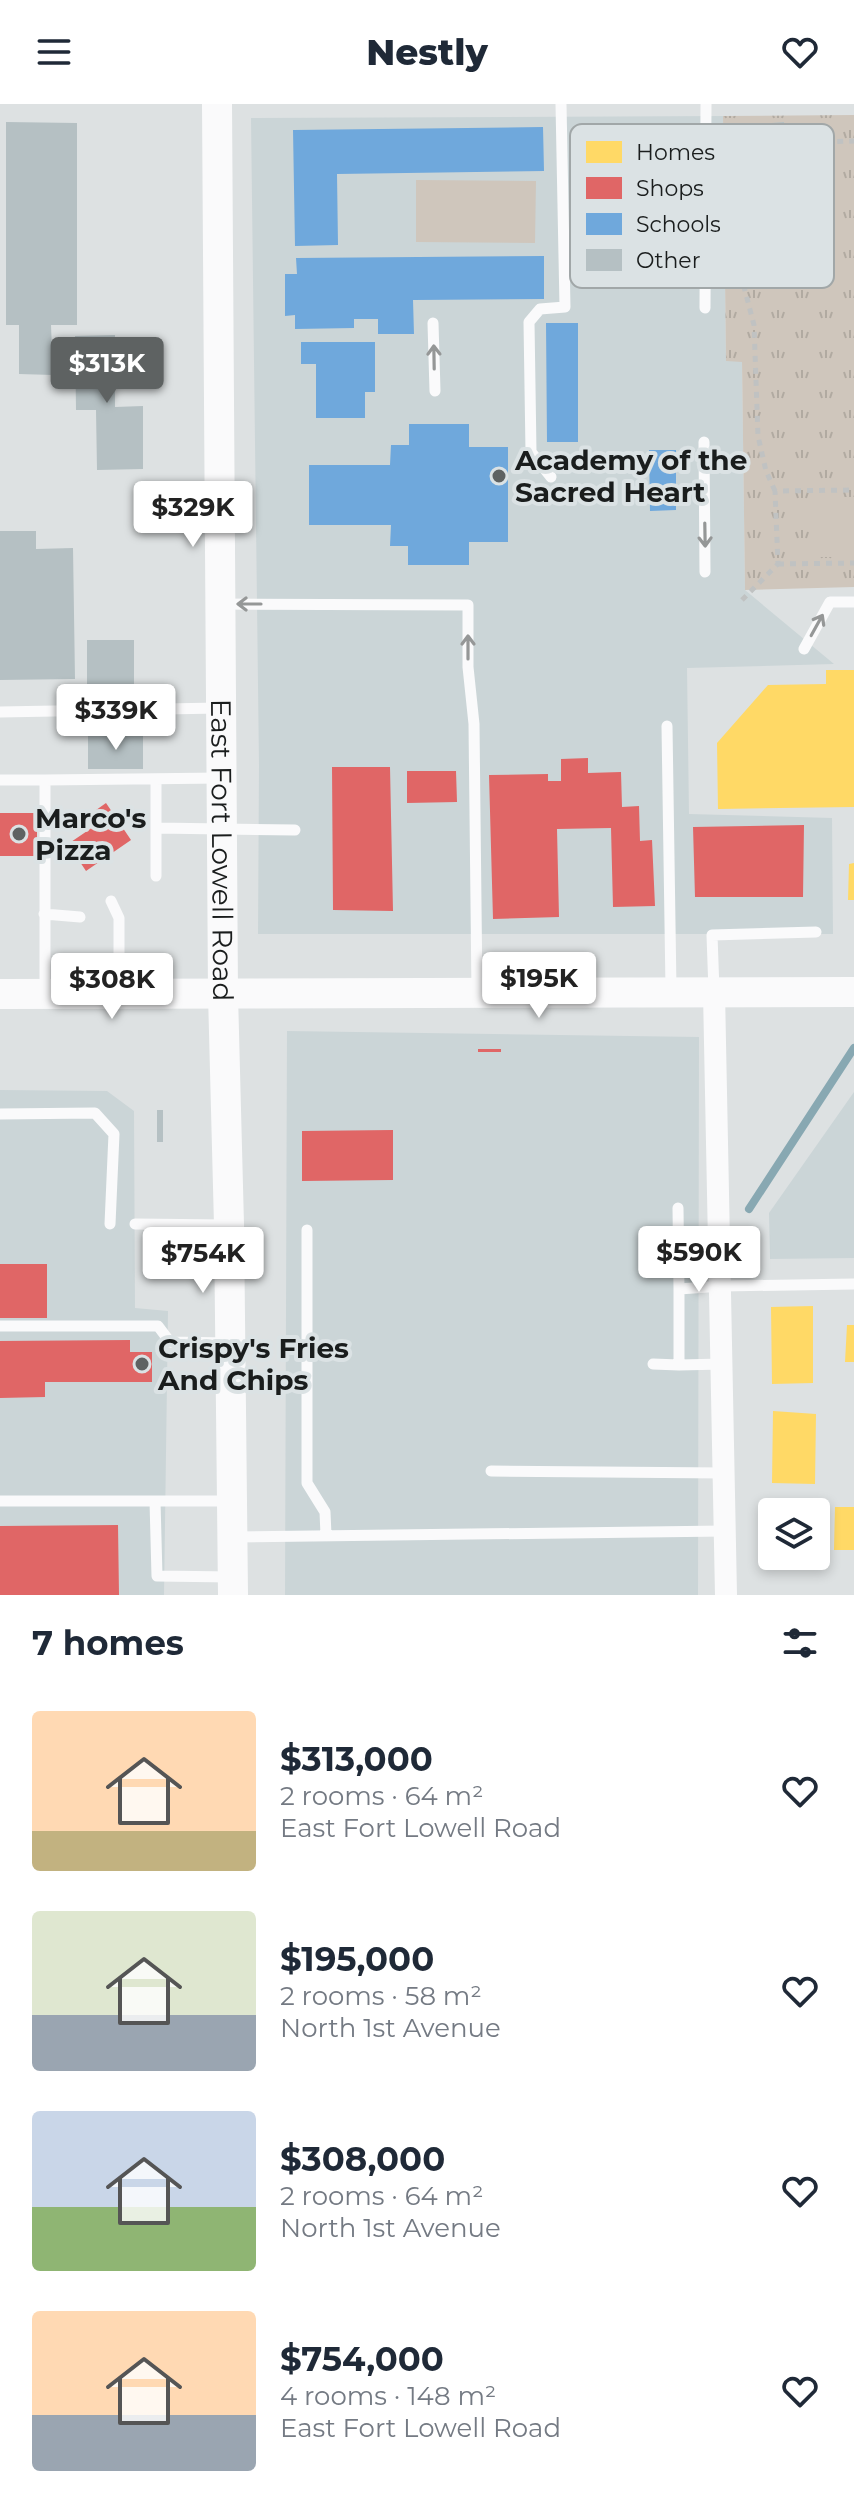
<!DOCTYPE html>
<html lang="en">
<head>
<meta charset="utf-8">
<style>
  :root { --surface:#fff; --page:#f6f6f7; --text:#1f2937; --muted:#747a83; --accent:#5e6262 }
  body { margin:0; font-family:Montserrat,sans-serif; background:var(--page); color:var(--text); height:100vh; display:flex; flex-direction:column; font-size:30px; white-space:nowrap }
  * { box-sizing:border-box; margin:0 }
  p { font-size:26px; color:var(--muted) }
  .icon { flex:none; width:44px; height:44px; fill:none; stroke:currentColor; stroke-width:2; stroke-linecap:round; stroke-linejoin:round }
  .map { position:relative; height:1491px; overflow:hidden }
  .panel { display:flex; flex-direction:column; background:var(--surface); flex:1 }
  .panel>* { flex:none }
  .tools { position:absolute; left:758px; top:1394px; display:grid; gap:16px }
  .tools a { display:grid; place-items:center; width:72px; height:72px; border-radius:8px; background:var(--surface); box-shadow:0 4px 12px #0003; font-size:40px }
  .price { position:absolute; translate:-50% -68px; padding:0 18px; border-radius:8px; background:#fff; color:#222; font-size:26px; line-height:52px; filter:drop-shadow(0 2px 4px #0008) }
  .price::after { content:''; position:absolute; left:50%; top:48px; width:24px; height:18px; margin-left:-12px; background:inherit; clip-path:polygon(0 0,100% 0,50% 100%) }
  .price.active { background:var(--accent); color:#fff }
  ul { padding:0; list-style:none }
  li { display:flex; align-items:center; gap:24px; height:200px; padding:0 32px }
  li span { display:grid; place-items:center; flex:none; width:224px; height:160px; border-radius:8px; color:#555 }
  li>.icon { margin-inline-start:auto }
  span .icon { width:96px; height:96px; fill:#fffc; stroke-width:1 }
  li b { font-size:34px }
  h2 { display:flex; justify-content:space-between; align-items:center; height:96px; padding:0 32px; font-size:34px }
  header { display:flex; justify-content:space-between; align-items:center; height:104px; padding:0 32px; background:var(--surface); font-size:36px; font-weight:800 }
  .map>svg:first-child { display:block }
  .built { fill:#cbd5d7 }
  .grass { fill:url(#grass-tufts) }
  .pitch { fill:#cfc6bc }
  .homes { fill:#ffd966 }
  .shops { fill:#e06666 }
  .schools { fill:#6fa8dc }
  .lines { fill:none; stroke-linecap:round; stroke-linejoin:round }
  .stream { stroke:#88a8b2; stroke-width:8 }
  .building { fill:#b5c0c3 }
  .path { stroke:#c0c2c2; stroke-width:5; stroke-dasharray:6 6; stroke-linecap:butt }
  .lane { stroke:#fafafb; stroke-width:11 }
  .street { stroke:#fafafb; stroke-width:22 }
  .secondary { stroke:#fafafb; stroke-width:30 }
  .oneway { stroke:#959797 }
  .poi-dot { fill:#5e6262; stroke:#dbe2e4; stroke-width:3 }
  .labels { text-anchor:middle; stroke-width:8; stroke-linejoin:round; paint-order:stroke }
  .poi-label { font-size:28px; font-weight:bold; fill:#1a1d1d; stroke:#dbe2e4; text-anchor:start }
  .street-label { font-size:28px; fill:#1a1d1d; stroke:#dbe2e4 }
  .key { fill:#dbe2e4; stroke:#a1a7a8; stroke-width:2 }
  .key-label { font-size:22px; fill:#1a1d1d }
</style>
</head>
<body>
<header><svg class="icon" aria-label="menu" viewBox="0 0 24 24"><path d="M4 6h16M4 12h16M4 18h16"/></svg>Nestly<svg class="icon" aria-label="heart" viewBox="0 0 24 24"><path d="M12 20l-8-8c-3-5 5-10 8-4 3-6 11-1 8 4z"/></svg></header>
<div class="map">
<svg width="854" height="1491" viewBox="0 0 854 1491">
  <defs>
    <pattern id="grass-tufts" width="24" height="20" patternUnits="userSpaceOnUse" patternTransform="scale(2)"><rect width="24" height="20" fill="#cfc6bc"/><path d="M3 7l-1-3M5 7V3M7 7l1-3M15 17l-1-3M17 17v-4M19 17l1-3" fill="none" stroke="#b1aaa1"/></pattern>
  </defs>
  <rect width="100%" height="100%" fill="#dde1e2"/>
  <path class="built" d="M723 12 726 257H742L745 486 834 560 687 564 689 710 832 714 833 830H258L259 661 251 14Z
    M287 927 699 933 698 1491H285Z
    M0 986 107 987 134 1007 135 1204 168 1207 164 1491H0Z
    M854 988V1154L770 1155 769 1109Z"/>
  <path class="grass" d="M854 11V483L745 486 742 258 726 257 723 12Z"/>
  <path class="pitch" d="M416 76 536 77 535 139 416 138Z
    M810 393H854V453H810Z"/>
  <path class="homes" d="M826 566H854V703L718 705 717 639 768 581 826 580Z
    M854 759V796H848L849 760Z
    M813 1202V1279L772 1280 771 1203Z
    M847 1221H854V1258H845Z
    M773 1307 816 1310 815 1380 772 1379Z
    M775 1401H827L826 1449H816V1408H775Z
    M835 1403H854V1446H834Z"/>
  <path class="shops" d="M588 654V669L621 668 622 703 639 702 640 737 652 736 655 802 613 803 611 724 557 725 559 813 493 815 489 671 548 670V677H561V655Z
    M332 663H390L393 807 333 806Z
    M407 667H456L457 698 407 699Z
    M106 699 131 736 86 767 68 740 96 721 89 711Z
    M0 709H37V752H0Z
    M804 721 803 793H695L693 723Z
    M478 945H501V948H478Z
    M393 1026V1076L302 1077V1027Z
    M0 1160H47V1214H0Z
    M130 1236V1248H152V1278H45V1293L0 1294V1237Z
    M118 1421 119 1491H0V1422Z"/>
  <path class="schools" d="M543 23 544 67 337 70 338 141 295 142 293 26Z
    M544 152V195L413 196 414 230H378V215H354V224L295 225V211L285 212V170H297L296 154Z
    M546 219H578V338H547Z
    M301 238H375V288H365V314H316V260H301Z
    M409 320H469V343H508V438H469V461H408V442H390L391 421H309V361H390L391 341H409Z
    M649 346H676V406L650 407Z"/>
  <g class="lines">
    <path class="stream" d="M749 1105 854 944"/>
  </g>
  <path class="building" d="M6 18 77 19V221H51L53 271 19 270V221H6Z
    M784 18 785 36 749 38 750 73H732L733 22Z
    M115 231V303L143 302V365L97 366 96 306H76L75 232Z
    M0 427H36V445L73 444 75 575 0 576Z
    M87 536H134V583H87Z
    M88 632H143V665H88Z
    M157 1006H163V1038H157Z"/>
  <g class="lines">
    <path class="path" d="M720 117 743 116
      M775 387 766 367 758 332 754 221 737 156V129L743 116 788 85 810 43 819 38 854 37
      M778 460 854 459
      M742 496 778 460 775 387 854 386"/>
    <path class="lane" d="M705 204 706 0
      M433 219 435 287
      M704 338 705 468
      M551 373 531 348 529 218 540 205 565 203 561 0
      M220 500 468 501V563L474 620 477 889
      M804 545 830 498H854
      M0 608 219 604
      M667 622 671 885
      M156 675V772
      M0 676H45
      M157 724 295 726
      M111 797 119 814V886
      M44 810 80 813
      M45 887V676L221 674
      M714 887 712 831 816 828
      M0 1010 95 1009 114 1030 110 1120
      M678 1104 679 1185
      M135 1120 226 1121
      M307 1126V1379L325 1408 326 1431
      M0 1222H158L170 1238 228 1239
      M653 1260 679 1261
      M723 1260 679 1261V1185L722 1182 854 1180
      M491 1367 724 1369
      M0 1397H155L157 1472 232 1473
      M155 1397H230
      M233 1433 725 1427"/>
    <path class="street" d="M714 888 726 1491"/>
    <g class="secondary">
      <path id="s1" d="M217 0 223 890 229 1121 233 1491"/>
      <path d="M0 890 854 888"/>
    </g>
  </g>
  <defs><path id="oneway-shaft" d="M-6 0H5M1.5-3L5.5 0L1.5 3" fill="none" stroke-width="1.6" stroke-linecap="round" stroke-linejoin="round" transform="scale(2)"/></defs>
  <g class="oneway">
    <use href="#oneway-shaft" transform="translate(434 253) rotate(-91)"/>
    <use href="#oneway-shaft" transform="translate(705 431) rotate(89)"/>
    <use href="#oneway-shaft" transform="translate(249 500) rotate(-180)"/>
    <use href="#oneway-shaft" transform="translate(817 521) rotate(-61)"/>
    <use href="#oneway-shaft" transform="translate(468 543) rotate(-90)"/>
  </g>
  <g class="poi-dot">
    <circle cx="499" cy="372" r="8"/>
    <circle cx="19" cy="730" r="8"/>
    <circle cx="142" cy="1260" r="8"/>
  </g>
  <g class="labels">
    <g class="poi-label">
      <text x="515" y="366">Academy of the<tspan x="515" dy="32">Sacred Heart</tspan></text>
      <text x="35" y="724">Marco's<tspan x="35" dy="32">Pizza</tspan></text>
      <text x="158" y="1254">Crispy's Fries<tspan x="158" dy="32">And Chips</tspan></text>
    </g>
    <g class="street-label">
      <text dy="10" stroke="none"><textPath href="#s1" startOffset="746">East Fort Lowell Road</textPath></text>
    </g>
  </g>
  <rect x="570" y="20" width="264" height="164" rx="12" class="key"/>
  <rect x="586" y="37" width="36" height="22" fill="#ffd966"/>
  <rect x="586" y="73" width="36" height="22" fill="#e06666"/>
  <rect x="586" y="109" width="36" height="22" fill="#6fa8dc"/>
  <rect x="586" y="145" width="36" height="22" fill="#b5c0c3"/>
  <g class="key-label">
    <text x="636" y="56">Homes</text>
    <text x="636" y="92">Shops</text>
    <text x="636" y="128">Schools</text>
    <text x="636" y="164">Other</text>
  </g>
</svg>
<div class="tools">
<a><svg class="icon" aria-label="layers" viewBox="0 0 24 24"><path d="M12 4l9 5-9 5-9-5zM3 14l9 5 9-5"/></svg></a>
</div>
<b class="price active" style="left:107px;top:301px">$313K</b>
<b class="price" style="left:193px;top:445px">$329K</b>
<b class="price" style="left:116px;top:648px">$339K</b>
<b class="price" style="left:539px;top:916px">$195K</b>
<b class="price" style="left:112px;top:917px">$308K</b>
<b class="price" style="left:699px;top:1190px">$590K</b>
<b class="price" style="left:203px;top:1191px">$754K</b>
</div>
<section class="panel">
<h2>7 homes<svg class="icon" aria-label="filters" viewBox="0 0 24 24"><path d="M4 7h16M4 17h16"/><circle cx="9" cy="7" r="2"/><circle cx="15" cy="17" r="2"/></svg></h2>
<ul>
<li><span style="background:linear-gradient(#ffd9b3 75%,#c2b280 0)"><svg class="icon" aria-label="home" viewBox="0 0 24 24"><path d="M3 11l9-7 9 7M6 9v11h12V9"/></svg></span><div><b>$313,000</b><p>2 rooms · 64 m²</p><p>East Fort Lowell Road</p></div><svg class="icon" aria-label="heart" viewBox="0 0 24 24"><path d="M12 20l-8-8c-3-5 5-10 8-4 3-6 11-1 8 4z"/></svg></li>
<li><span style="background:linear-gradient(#dfe7d0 65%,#9aa5b1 0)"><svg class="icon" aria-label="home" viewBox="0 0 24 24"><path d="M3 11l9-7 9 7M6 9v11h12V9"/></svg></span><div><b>$195,000</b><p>2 rooms · 58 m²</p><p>North 1st Avenue</p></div><svg class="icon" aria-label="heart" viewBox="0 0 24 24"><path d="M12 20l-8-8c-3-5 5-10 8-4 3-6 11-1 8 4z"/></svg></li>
<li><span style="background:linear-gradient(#c9d6e8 60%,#8fb573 0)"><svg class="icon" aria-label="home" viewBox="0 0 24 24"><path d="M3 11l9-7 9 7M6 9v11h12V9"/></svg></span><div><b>$308,000</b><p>2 rooms · 64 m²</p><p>North 1st Avenue</p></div><svg class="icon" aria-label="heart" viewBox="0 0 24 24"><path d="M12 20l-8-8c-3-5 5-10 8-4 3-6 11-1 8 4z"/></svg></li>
<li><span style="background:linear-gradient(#ffd9b3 65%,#9aa5b1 0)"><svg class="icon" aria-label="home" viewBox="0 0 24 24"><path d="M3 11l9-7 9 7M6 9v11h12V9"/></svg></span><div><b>$754,000</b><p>4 rooms · 148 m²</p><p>East Fort Lowell Road</p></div><svg class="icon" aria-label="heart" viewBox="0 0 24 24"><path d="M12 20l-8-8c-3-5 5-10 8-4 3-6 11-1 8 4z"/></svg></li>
</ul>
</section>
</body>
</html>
